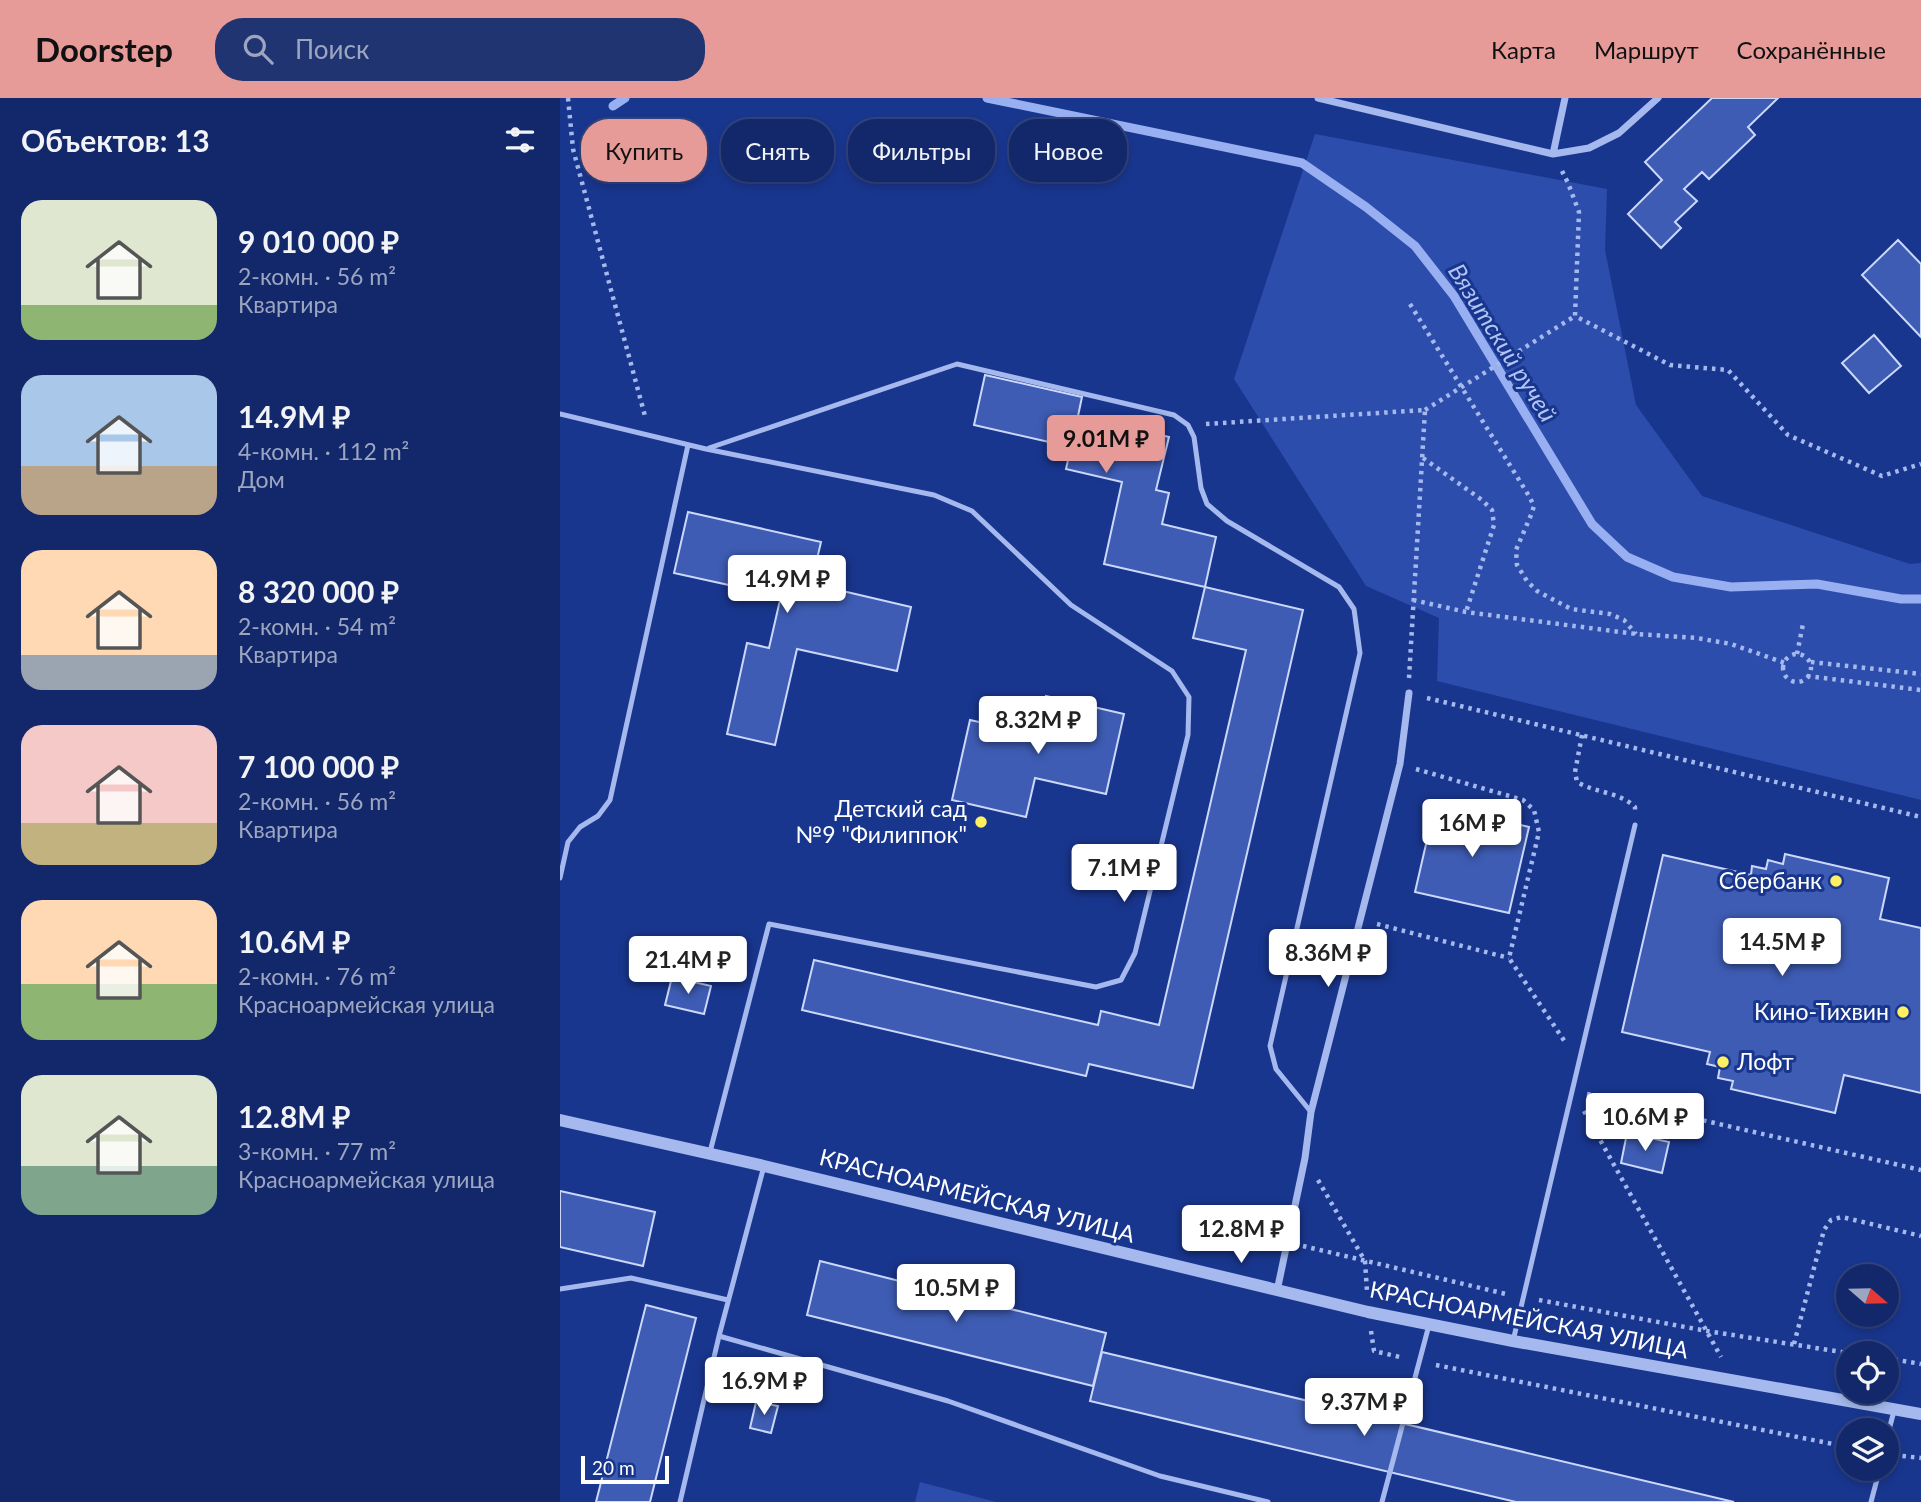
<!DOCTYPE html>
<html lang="ru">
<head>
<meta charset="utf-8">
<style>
  :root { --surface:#13286a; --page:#203472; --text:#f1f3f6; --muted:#9da6c1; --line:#32447e; --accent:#e69b98 }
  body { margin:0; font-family:Lato,sans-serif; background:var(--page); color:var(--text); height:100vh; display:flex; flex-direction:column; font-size:26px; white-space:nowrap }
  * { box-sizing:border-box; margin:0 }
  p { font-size:23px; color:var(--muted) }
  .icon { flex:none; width:38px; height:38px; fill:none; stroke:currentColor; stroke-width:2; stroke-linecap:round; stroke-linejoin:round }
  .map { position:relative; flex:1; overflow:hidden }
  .side { display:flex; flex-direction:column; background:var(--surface); width:560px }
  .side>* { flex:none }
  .hud { position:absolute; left:21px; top:21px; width:665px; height:63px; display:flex; gap:14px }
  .needle { width:46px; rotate:110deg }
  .tools { position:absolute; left:1276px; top:1166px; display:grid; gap:14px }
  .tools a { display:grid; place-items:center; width:63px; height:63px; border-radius:50%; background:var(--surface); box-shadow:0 4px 10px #0003,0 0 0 2px var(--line); font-size:35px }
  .scale { position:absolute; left:21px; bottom:18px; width:88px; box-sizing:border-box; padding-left:7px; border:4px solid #fff; border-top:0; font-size:19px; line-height:24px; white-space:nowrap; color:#fff; -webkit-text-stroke:5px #19368e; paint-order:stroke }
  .price { position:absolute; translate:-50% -60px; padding:0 16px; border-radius:7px; background:#fff; color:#222; font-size:23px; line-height:46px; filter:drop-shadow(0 2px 4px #0008) }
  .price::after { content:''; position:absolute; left:50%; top:42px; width:21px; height:16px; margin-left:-10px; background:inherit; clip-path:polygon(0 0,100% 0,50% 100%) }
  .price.active { background:var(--accent); color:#111 }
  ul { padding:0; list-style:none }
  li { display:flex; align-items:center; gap:21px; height:175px; padding:0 21px }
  li span { display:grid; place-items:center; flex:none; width:196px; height:140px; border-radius:21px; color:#555 }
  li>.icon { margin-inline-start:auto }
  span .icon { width:84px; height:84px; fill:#fffc; stroke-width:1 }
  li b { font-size:30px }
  h2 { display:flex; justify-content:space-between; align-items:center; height:84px; padding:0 21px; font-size:30px }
  .tag { padding:0 24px; border-radius:28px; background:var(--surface); box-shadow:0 4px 10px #0003,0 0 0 2px var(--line); font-size:24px; line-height:63px }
  .tag.active { background:var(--accent); color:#111 }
  header { display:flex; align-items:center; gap:42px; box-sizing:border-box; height:98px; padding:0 35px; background:var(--accent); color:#111 }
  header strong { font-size:33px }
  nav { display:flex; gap:38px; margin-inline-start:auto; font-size:24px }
  .search { width:490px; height:63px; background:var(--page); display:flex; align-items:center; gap:18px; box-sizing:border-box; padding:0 24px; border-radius:28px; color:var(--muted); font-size:26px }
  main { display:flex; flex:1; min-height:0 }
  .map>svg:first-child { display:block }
  .green { fill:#2c4dac }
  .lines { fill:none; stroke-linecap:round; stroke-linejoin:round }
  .stream { stroke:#98b0f1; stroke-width:9 }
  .building { fill:#3e5cb4; stroke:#cbd8fa; stroke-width:2 }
  .path { stroke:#a5b9ee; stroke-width:4.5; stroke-dasharray:3.5 5; stroke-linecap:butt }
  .service { stroke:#a5b9ee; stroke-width:5 }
  .minor { stroke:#a5b9ee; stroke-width:7 }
  .tertiary { stroke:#a5b9ee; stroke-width:12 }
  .path-bridge { stroke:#a5b9ee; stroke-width:4.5; stroke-dasharray:3.5 5; stroke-linecap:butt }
  .poi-dot { fill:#fff063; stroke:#19368e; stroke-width:2.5 }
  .labels { text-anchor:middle; stroke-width:6; stroke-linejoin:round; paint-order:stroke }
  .poi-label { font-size:23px; fill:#fff; stroke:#19368e; text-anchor:end }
  .street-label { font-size:23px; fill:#fff; stroke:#19368e }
  .water-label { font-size:24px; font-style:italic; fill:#b1c4f5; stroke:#19368e }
</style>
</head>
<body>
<header>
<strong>Doorstep</strong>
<div class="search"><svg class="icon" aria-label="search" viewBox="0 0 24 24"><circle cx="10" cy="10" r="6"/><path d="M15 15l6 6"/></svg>Поиск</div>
<nav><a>Карта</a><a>Маршрут</a><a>Сохранённые</a></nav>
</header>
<main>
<section class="side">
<h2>Объектов: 13<svg class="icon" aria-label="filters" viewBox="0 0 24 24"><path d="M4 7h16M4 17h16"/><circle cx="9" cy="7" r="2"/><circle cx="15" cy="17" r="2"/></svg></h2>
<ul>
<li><span style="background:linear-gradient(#dfe7d0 75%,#8fb573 0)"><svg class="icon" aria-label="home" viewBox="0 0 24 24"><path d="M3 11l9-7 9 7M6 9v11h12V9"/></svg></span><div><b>9 010 000 ₽</b><p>2-комн. · 56 m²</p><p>Квартира</p></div></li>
<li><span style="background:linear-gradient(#a9c7e8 65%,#b9a48a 0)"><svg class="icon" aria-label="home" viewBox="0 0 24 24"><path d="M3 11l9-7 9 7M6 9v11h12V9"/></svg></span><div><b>14.9M ₽</b><p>4-комн. · 112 m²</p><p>Дом</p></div></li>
<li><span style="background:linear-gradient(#ffd9b3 75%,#9aa5b1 0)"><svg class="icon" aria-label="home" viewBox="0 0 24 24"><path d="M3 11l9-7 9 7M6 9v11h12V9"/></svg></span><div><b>8 320 000 ₽</b><p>2-комн. · 54 m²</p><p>Квартира</p></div></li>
<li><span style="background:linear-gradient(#f6c9c9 70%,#c2b280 0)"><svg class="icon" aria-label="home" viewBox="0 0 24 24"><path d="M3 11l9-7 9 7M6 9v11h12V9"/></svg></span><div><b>7 100 000 ₽</b><p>2-комн. · 56 m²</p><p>Квартира</p></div></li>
<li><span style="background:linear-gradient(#ffd9b3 60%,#8fb573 0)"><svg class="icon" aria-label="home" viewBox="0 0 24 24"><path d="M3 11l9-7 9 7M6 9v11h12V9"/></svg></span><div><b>10.6M ₽</b><p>2-комн. · 76 m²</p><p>Красноармейская улица</p></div></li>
<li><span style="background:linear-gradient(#dfe7d0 65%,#7fa58c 0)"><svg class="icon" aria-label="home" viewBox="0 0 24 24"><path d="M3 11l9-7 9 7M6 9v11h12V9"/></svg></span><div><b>12.8M ₽</b><p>3-комн. · 77 m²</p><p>Красноармейская улица</p></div></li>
</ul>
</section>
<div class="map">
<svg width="1361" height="1404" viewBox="0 0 1361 1404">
  <rect width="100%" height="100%" fill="#19368e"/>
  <path class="green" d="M755 36 1047 91 1045 152 1076 307 1142 398 1350 466 1361 465V702L877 583 879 520 806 488 674 281Z
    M360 1384 436 1404H437H355Z"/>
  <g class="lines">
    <path class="stream" d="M427 0 742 65 806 109 855 148 894 198 1032 426 1067 459 1113 479 1171 489 1257 486 1341 501H1361
      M53 8 65 0"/>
  </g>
  <path class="building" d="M1152 0H1218L1188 29 1195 37 1149 81 1142 74 1124 91 1137 103 1115 124 1121 130 1101 150 1068 116 1102 82 1085 64Z
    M1338 142 1361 166V239L1302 177Z
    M1314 237 1341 268 1309 295 1282 265Z
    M425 277 522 299 518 318 609 339 596 392 609 395 602 426 656 439 645 489 544 466 562 384 506 371 511 349 414 327Z
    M128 414 261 444 249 495 272 500 274 491 351 509 337 573 237 551 215 647 167 636 187 545 209 550 223 489 189 481 187 491 114 475Z
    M645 489 743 512 633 990 529 966 526 978 242 912 254 862 538 927 541 913 599 927 686 552 633 540Z
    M486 598 564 616 546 696 475 680 466 719 392 702 410 622 477 637Z
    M875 707 969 729 949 815 855 794Z
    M1225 756 1329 780 1320 821 1361 830V995L1284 977 1275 1015 1171 991 1173 983 1158 980 1160 969 1147 966 1150 954 1062 934 1103 757 1191 777 1192 768 1206 771 1208 762 1223 766Z
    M112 879 151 888 144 916 105 907Z
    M1067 1035 1109 1044 1102 1075 1061 1065Z
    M0 1093 95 1114 83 1168 0 1149Z
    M260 1163 546 1235 533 1288 247 1217Z
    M86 1207 136 1220 90 1404H36Z
    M542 1254 1174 1404H956L530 1303Z
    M196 1304 218 1308 211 1335 190 1330Z"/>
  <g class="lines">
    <path class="path" d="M8 0 13 51 85 318
      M1002 73 1008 85 1019 114 1015 218 1110 267 1168 272 1228 337 1322 378 1361 366
      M850 206 969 398 974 408 971 417 956 452 957 467 967 483 977 493 1011 511 1050 516 1064 522 1076 536
      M646 326 865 312 849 580
      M863 360 922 402 932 412 934 427 906 514
      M853 502 906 514 1076 536 1137 540 1171 546 1225 565
      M1223 570a14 14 0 1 1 28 0a14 14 0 1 1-28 0Z
      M1237 556 1243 526
      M1251 564 1361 576
      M1247 578 1361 592
      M867 600 1361 719
      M1022 637 1015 674 1017 684C1035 695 1060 694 1075 709V712
      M856 671 963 702 974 712 979 734 949 860 1005 944
      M817 826 949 860
      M1027 996 1361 1072
      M1024 1013 1161 1259
      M758 1082 805 1163 807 1193
      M743 1148 946 1196
      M979 1202 1147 1233 1288 1255
      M811 1233 814 1253 844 1260
      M1234 1246 1264 1132 1271 1122 1282 1119 1361 1138
      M1326 1260 1361 1266
      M876 1267 1288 1349
      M1334 1357 1361 1360"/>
    <path class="service" d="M0 316 146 351 374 397 412 413 511 507 612 573 629 599 628 637 575 855 561 882 536 889 209 826 150 1054
      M149 350 397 266 614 317 628 327 634 339 641 390 647 406 667 423 779 489 794 511 800 555 710 948 716 971 751 1014
      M0 780 8 744 20 729 38 718 50 702 128 347
      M0 1191 71 1180 168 1202
      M159 1238 388 1303 600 1378 708 1404
      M953 1243 1075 727
      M1326 1343 1334 1313
      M120 1404 159 1238 204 1068
      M822 1404 869 1227
      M1311 1404 1320 1370"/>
    <path class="minor" d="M758 0 993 56 1029 50 1059 35 1098 0
      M993 56 1005 0
      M717 1193 745 1060 751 1014 840 666 849 595"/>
    <path class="tertiary" d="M0 1022 204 1068 808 1214 953 1243 1361 1316"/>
    <path class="path-bridge" d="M865 312 1015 218"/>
  </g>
  <g class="poi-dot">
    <circle cx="421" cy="724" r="7"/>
    <circle cx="1276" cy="783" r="7"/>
    <circle cx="1343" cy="914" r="7"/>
    <circle cx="1163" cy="964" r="7"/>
  </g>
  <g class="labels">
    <g class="poi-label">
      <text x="407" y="719">Детский сад<tspan x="407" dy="26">№9 "Филиппок"</tspan></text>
      <text x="1262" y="791">Сбербанк</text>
      <text x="1329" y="922">Кино-Тихвин</text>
      <text x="1177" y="972" text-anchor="start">Лофт</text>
    </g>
    <g class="street-label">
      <text transform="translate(417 1098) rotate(14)" y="8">КРАСНОАРМЕЙСКАЯ УЛИЦА</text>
      <text transform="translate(969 1222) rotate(11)" y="8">КРАСНОАРМЕЙСКАЯ УЛИЦА</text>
    </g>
    <g class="water-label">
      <text transform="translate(942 245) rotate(58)" y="8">Вязитский ручей</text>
    </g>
  </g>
</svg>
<div class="tools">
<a><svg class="needle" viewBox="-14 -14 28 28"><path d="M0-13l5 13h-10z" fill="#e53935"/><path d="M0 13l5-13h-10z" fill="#9da6c1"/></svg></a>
<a><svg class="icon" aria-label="locate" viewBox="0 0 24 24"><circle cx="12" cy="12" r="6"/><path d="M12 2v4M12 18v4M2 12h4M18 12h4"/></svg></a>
<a><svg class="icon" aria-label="layers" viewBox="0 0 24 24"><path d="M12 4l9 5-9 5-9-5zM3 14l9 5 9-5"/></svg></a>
</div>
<div class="scale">20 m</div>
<b class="price active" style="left:546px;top:377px">9.01M ₽</b>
<b class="price" style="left:227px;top:517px">14.9M ₽</b>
<b class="price" style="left:478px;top:658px">8.32M ₽</b>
<b class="price" style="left:912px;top:761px">16M ₽</b>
<b class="price" style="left:564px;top:806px">7.1M ₽</b>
<b class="price" style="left:1222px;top:880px">14.5M ₽</b>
<b class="price" style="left:768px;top:891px">8.36M ₽</b>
<b class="price" style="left:128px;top:898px">21.4M ₽</b>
<b class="price" style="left:1085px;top:1055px">10.6M ₽</b>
<b class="price" style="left:681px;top:1167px">12.8M ₽</b>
<b class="price" style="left:396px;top:1226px">10.5M ₽</b>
<b class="price" style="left:204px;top:1319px">16.9M ₽</b>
<b class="price" style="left:804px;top:1340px">9.37M ₽</b>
<div class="hud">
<a class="tag active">Купить</a>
<a class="tag">Снять</a>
<a class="tag">Фильтры</a>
<a class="tag">Новое</a>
</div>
</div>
</main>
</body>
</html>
